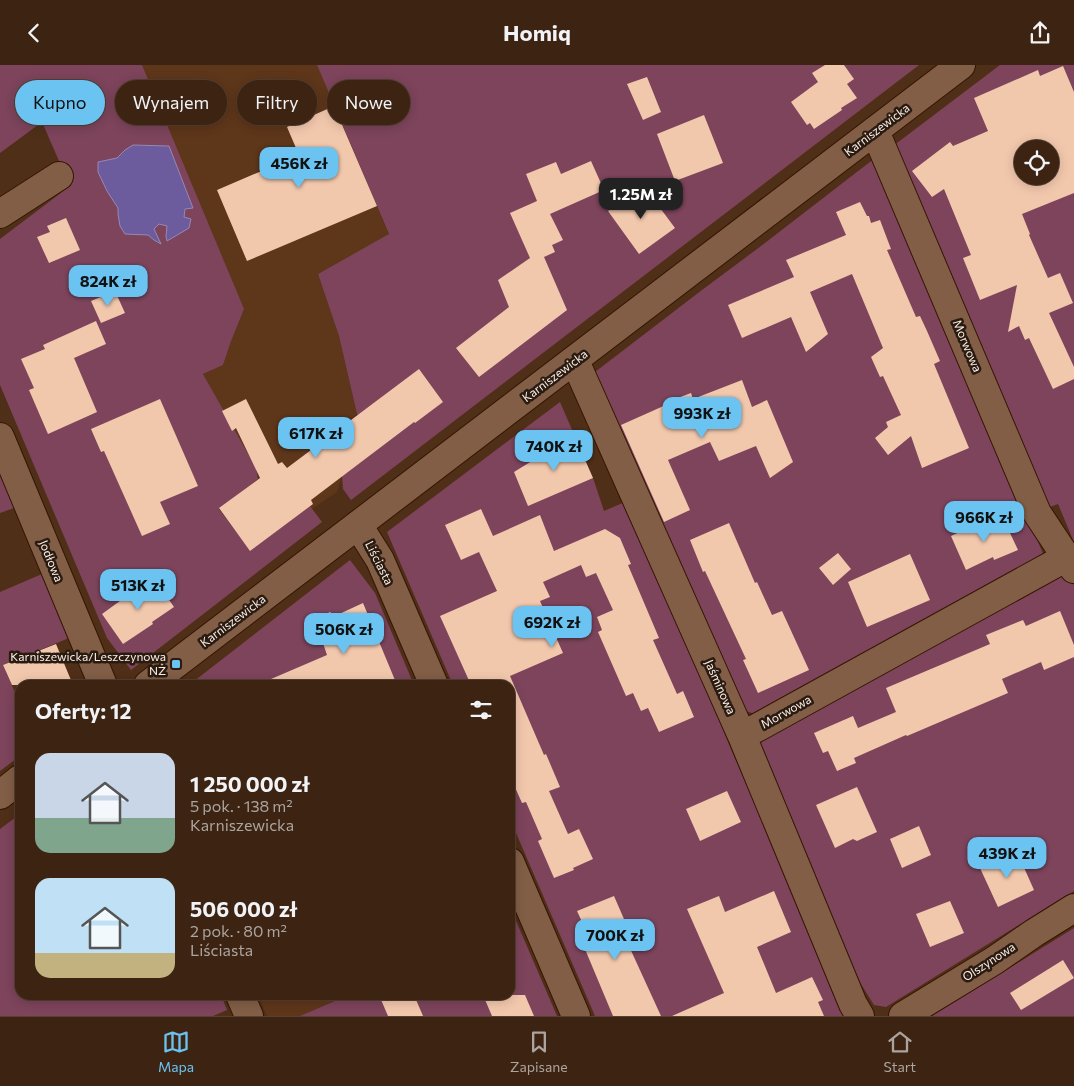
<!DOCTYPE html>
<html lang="pl">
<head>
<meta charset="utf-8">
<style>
  :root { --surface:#3c2312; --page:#472f20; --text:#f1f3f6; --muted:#aca49f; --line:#554032; --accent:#6bc3f2 }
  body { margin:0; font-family:Commissioner,sans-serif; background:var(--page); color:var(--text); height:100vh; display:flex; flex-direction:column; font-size:19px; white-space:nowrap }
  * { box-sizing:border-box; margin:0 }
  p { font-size:16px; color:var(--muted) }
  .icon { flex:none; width:28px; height:28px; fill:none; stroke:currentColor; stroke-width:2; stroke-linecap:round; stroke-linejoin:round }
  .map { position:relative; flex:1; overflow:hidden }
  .drawer { position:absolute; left:15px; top:615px; width:500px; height:320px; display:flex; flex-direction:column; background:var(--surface); border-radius:15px; box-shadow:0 2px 12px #0003,0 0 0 1px var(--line) }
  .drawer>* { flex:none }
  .hud { position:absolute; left:15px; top:15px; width:500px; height:45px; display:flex; gap:10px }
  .controls { position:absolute; left:1014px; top:75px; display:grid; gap:10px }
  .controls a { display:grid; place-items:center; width:45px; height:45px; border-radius:50%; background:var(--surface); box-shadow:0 2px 12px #0003,0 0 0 1px var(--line); font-size:25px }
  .price { position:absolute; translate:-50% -42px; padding:0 11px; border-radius:10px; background:var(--accent); color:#111; font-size:16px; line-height:32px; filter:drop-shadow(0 1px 2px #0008) }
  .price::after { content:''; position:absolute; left:50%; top:30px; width:15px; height:11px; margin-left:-8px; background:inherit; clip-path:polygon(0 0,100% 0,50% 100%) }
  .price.current { background:#222; color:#fff }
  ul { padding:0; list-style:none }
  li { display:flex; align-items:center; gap:15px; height:125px; padding:0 20px }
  li span { display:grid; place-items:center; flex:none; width:140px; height:100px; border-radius:15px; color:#555 }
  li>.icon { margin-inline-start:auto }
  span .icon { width:60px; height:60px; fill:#fffc; stroke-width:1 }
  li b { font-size:21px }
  h2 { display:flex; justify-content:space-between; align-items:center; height:60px; padding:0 20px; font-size:21px }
  .tag { padding:0 18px; border-radius:22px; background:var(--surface); box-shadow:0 2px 12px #0003,0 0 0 1px var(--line); font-size:18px; line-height:45px }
  .tag.current { background:var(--accent); color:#111 }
  header { display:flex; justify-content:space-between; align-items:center; height:65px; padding:0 20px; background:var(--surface); font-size:22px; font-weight:700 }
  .tabs { display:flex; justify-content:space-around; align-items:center; height:70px; border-top:1px solid var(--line); background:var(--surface); font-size:14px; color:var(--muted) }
  .tabs a { display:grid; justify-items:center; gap:2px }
  .tabs .current { color:var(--accent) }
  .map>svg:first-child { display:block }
  .built { fill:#5e361a }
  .green { fill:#7d445c; fill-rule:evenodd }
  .water { fill:#6c5c9e; stroke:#9788b4 }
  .building { fill:#f2c8ad; fill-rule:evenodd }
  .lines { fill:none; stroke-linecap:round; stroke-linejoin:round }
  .street-casing { stroke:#341600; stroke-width:30 }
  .secondary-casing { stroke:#341600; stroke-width:30 }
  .street { stroke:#825e46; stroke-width:28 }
  .secondary { stroke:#825e46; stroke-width:28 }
  .poi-dot { fill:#6bc3f2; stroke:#2a1b11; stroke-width:2 }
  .labels { text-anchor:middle; stroke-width:5; stroke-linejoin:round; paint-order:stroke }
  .street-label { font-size:12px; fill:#fcefe7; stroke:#2a1b11 }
  .poi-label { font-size:12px; fill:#fcefe7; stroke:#2a1b11; text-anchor:end }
</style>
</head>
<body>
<header><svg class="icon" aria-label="back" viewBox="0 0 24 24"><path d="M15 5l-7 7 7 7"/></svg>Homiq<svg class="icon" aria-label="share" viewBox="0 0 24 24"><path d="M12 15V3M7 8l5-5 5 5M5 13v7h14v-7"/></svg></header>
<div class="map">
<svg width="1074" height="951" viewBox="0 0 1074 951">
  <rect width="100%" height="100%" fill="#502f18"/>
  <path class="built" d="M140 0H317L389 170 318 209 339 271 357 349 318 379 342 411 337 427 312 444 256 403 222 346 203 309 223 300 231 276Z
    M258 930H349L300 951H267Z"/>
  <path class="green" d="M0 0H142L244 244 231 276 223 300 203 309 256 403 258 414 219 444 250 485 310 441 322 457 131 605 107 573 0 320V174L70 121 42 57 0 88Z
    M317 0H919L351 435 343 424 342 411 381 381 357 349 339 271 318 209 389 169Z
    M1000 0H1074V477L1058 439 1047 443 893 81ZM1022 84H1050V111H1022Z
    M875 93 1044 491 755 649 743 645 618 361 595 307 702 225 761 181Z
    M560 337 593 413 604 446 625 437C662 522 698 606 734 691 771 778 810 864 847 951H595L510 754V620H453L387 467Z
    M0 410 14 443 0 448Z
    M350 495 375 528 414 620H189Z
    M42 509 69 573 3 600 20 639V691L0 706V527Z
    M1062 511 1072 515 1074 521V826L886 942 874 940 856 911 755 678Z
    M20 749V930H221L227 945 213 951H0V764Z
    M510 842 557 951H300L349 930H510Z
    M1074 863V951H932Z"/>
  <path class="water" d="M133 80 169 81 193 143 185 144 184 152 191 154 189 163 167 176 166 171 167 161 159 159 154 164 161 179 154 175 148 170 125 169 120 161 118 149V143L107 126 98 107V97L117 93 125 85Z"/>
  <path class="building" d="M825 0H844L854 14 847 19 857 33 841 43 842 45 814 64 810 58 807 60 791 37 818 17 812 8Z
    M1063 1 1074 27V128L1022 149 1030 169 1029 170 1048 213 1060 208 1073 238 1049 248 1074 302V314L1053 324 1029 273 1025 275 1019 261 1008 267 1017 220 980 235 963 193 971 190 944 124 932 132 912 106 950 77 953 81 988 66 974 33 1038 5 1040 11ZM1022 84H1050V111H1022Z
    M647 12 661 47 643 55 627 19Z
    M334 41 377 141 247 196 217 125 299 90 287 62Z
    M704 50 723 98 675 116 657 69Z
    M591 96 604 125 550 149 563 175 552 180 555 187 544 192 567 245 479 312 456 283 509 242 498 215 530 193 510 148 537 136 526 109 556 97 561 109Z
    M643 120 675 163 639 189 608 146Z
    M860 137 867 151H869L871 158 880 155 891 184 887 185 916 252 920 251 927 266 940 296 934 299 969 383 922 403 911 371 888 390 875 373 888 362 886 357 901 350 883 311 880 312 871 292 883 283 852 209 810 227 828 269 806 287 791 252 742 273 728 240 794 212 786 195 846 170 836 147Z
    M66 153 80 185 49 198 37 172 50 167 47 161Z
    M115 226 125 248 101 258 91 236Z
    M96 256 106 279 74 293 97 347 48 369 29 325 34 323 21 294 45 284 43 280Z
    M419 304 443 337 415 358 414 357 311 435 313 439 250 486 219 443 260 413 236 363 232 366 222 346 246 334 278 399 282 397 287 403Z
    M742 315 752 342 767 335 793 397 770 413 756 381 719 396 710 377 668 395 690 445 664 457 621 360 668 339 667 337 691 328 693 334Z
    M160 334 198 421 160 437 170 459 142 471 104 386 101 387 91 364Z
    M574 370 593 413 528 441 514 407Z
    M481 444 493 471 540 450 554 486 605 464 620 473 631 499 628 500 659 573 653 575 677 629 683 626 694 652 659 667 648 643 641 646 633 628 626 631 598 567 602 565 597 552 613 545 596 508 586 512 581 500 543 517 550 532 540 536 563 588 510 611 544 690 546 689 560 722 549 726 568 769 579 764 593 794 573 803 574 805 554 813 538 776 542 774 526 737 522 738 510 711V620H471L440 551 497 526 479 487 461 495 445 460Z
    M1002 451 1018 485 994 495 993 492 966 505 951 471 981 457 982 459Z
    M729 458 755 518 757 517 772 550 782 546 809 605 758 628 743 595 746 594 705 506 703 507 690 475Z
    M838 488 851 504 833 520 819 503Z
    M910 489 930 535 867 562 848 517Z
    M153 512 174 542 152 557 153 559 123 579 102 549Z
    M363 538 397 620H257L327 590 323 578 328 576 320 557 326 554 329 547 337 550Z
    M1060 546 1074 580V592L1044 605 1041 597 1002 614 1008 628 907 671 906 670 854 693 856 698 837 706 828 686 823 688 814 668 853 651 858 663 896 647 886 623 990 579 986 570 1023 555 1026 561Z
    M56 579 73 620H12L3 600Z
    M857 722 877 767 857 776 853 774 835 783 816 740Z
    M727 726 741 757 700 776 686 744Z
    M919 761 931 790 902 803 890 774Z
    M1017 787 1034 825 998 842 980 803Z
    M774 826 791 867 757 882 776 928 812 912 823 935 818 937 824 951H672L724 928 687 844 719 831 725 847Z
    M614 831 627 861 625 862 632 878 628 879 661 951H613L582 877 587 875 581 860 583 859 577 846Z
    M950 836 964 868 930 882 916 849Z
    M1063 895 1074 913 1021 945 1010 928Z
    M379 930H414L423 951H388Z
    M483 930H525L534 951H492Z"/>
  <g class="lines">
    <g class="street-casing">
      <path id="street" d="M875 66 1037 448 1074 504
        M0 149 59 111
        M575 296 742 671 853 939 860 951
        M0 372 103 620
        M358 460 380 495 434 620
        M742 671 1067 492
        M510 797 576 951
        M240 930 249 951
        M903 951 995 895 1034 868 1074 843"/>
    </g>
    <g class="secondary-casing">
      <path id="secondary" d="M148 620 961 0
        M0 730 20 714"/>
    </g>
    <use href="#street" class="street"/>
    <use href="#secondary" class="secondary"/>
  </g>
  <rect class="poi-dot" x="171" y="594" width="10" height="10" rx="2.5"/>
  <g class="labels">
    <g class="street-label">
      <text transform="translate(877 65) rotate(-37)" y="4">Karniszewicka</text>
      <text transform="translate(967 281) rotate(67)" y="4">Morwowa</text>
      <text transform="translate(555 311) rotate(-37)" y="4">Karniszewicka</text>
      <text transform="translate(51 496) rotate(68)" y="4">Jodłowa</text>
      <text transform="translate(379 498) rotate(63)" y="4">Liściasta</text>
      <text transform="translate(233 556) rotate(-37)" y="4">Karniszewicka</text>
      <text transform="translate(720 622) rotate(66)" y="4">Jaśminowa</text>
      <text transform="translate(786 647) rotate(-29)" y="4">Morwowa</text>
      <text transform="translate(989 897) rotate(-33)" y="4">Olszynowa</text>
    </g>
    <g class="poi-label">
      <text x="166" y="596">Karniszewicka/Leszczynowa<tspan x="166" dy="14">NŻ</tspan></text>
    </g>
  </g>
</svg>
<div class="controls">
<a><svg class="icon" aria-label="locate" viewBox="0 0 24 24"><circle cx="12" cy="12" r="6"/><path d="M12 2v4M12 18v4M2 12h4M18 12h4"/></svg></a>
</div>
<b class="price" style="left:299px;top:124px">456K zł</b>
<b class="price current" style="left:641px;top:155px">1.25M zł</b>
<b class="price" style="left:108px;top:242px">824K zł</b>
<b class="price" style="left:702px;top:374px">993K zł</b>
<b class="price" style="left:316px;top:394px">617K zł</b>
<b class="price" style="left:554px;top:407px">740K zł</b>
<b class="price" style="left:984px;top:478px">966K zł</b>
<b class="price" style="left:138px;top:546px">513K zł</b>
<b class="price" style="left:552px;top:583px">692K zł</b>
<b class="price" style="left:344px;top:590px">506K zł</b>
<b class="price" style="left:1007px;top:814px">439K zł</b>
<b class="price" style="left:615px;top:896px">700K zł</b>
<div class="hud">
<a class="tag current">Kupno</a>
<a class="tag">Wynajem</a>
<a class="tag">Filtry</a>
<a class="tag">Nowe</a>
</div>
<section class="drawer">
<h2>Oferty: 12<svg class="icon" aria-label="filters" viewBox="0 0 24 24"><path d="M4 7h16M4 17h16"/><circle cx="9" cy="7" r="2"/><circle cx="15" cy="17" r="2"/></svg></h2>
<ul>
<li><span style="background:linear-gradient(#c9d6e8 65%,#7fa58c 0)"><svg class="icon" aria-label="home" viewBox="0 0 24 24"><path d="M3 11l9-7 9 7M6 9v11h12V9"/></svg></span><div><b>1 250 000 zł</b><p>5 pok. · 138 m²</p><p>Karniszewicka</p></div></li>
<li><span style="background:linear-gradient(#bfe0f5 75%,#c2b280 0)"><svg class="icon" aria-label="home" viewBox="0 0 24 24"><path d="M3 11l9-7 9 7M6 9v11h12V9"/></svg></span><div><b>506 000 zł</b><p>2 pok. · 80 m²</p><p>Liściasta</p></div></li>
</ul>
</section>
</div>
<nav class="tabs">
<a class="current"><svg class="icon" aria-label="map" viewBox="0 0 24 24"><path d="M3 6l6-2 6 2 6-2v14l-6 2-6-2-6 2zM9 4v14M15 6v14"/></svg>Mapa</a>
<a><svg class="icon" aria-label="saved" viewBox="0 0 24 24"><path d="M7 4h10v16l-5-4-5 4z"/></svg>Zapisane</a>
<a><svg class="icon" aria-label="home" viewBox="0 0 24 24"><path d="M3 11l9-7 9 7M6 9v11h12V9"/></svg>Start</a>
</nav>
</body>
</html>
